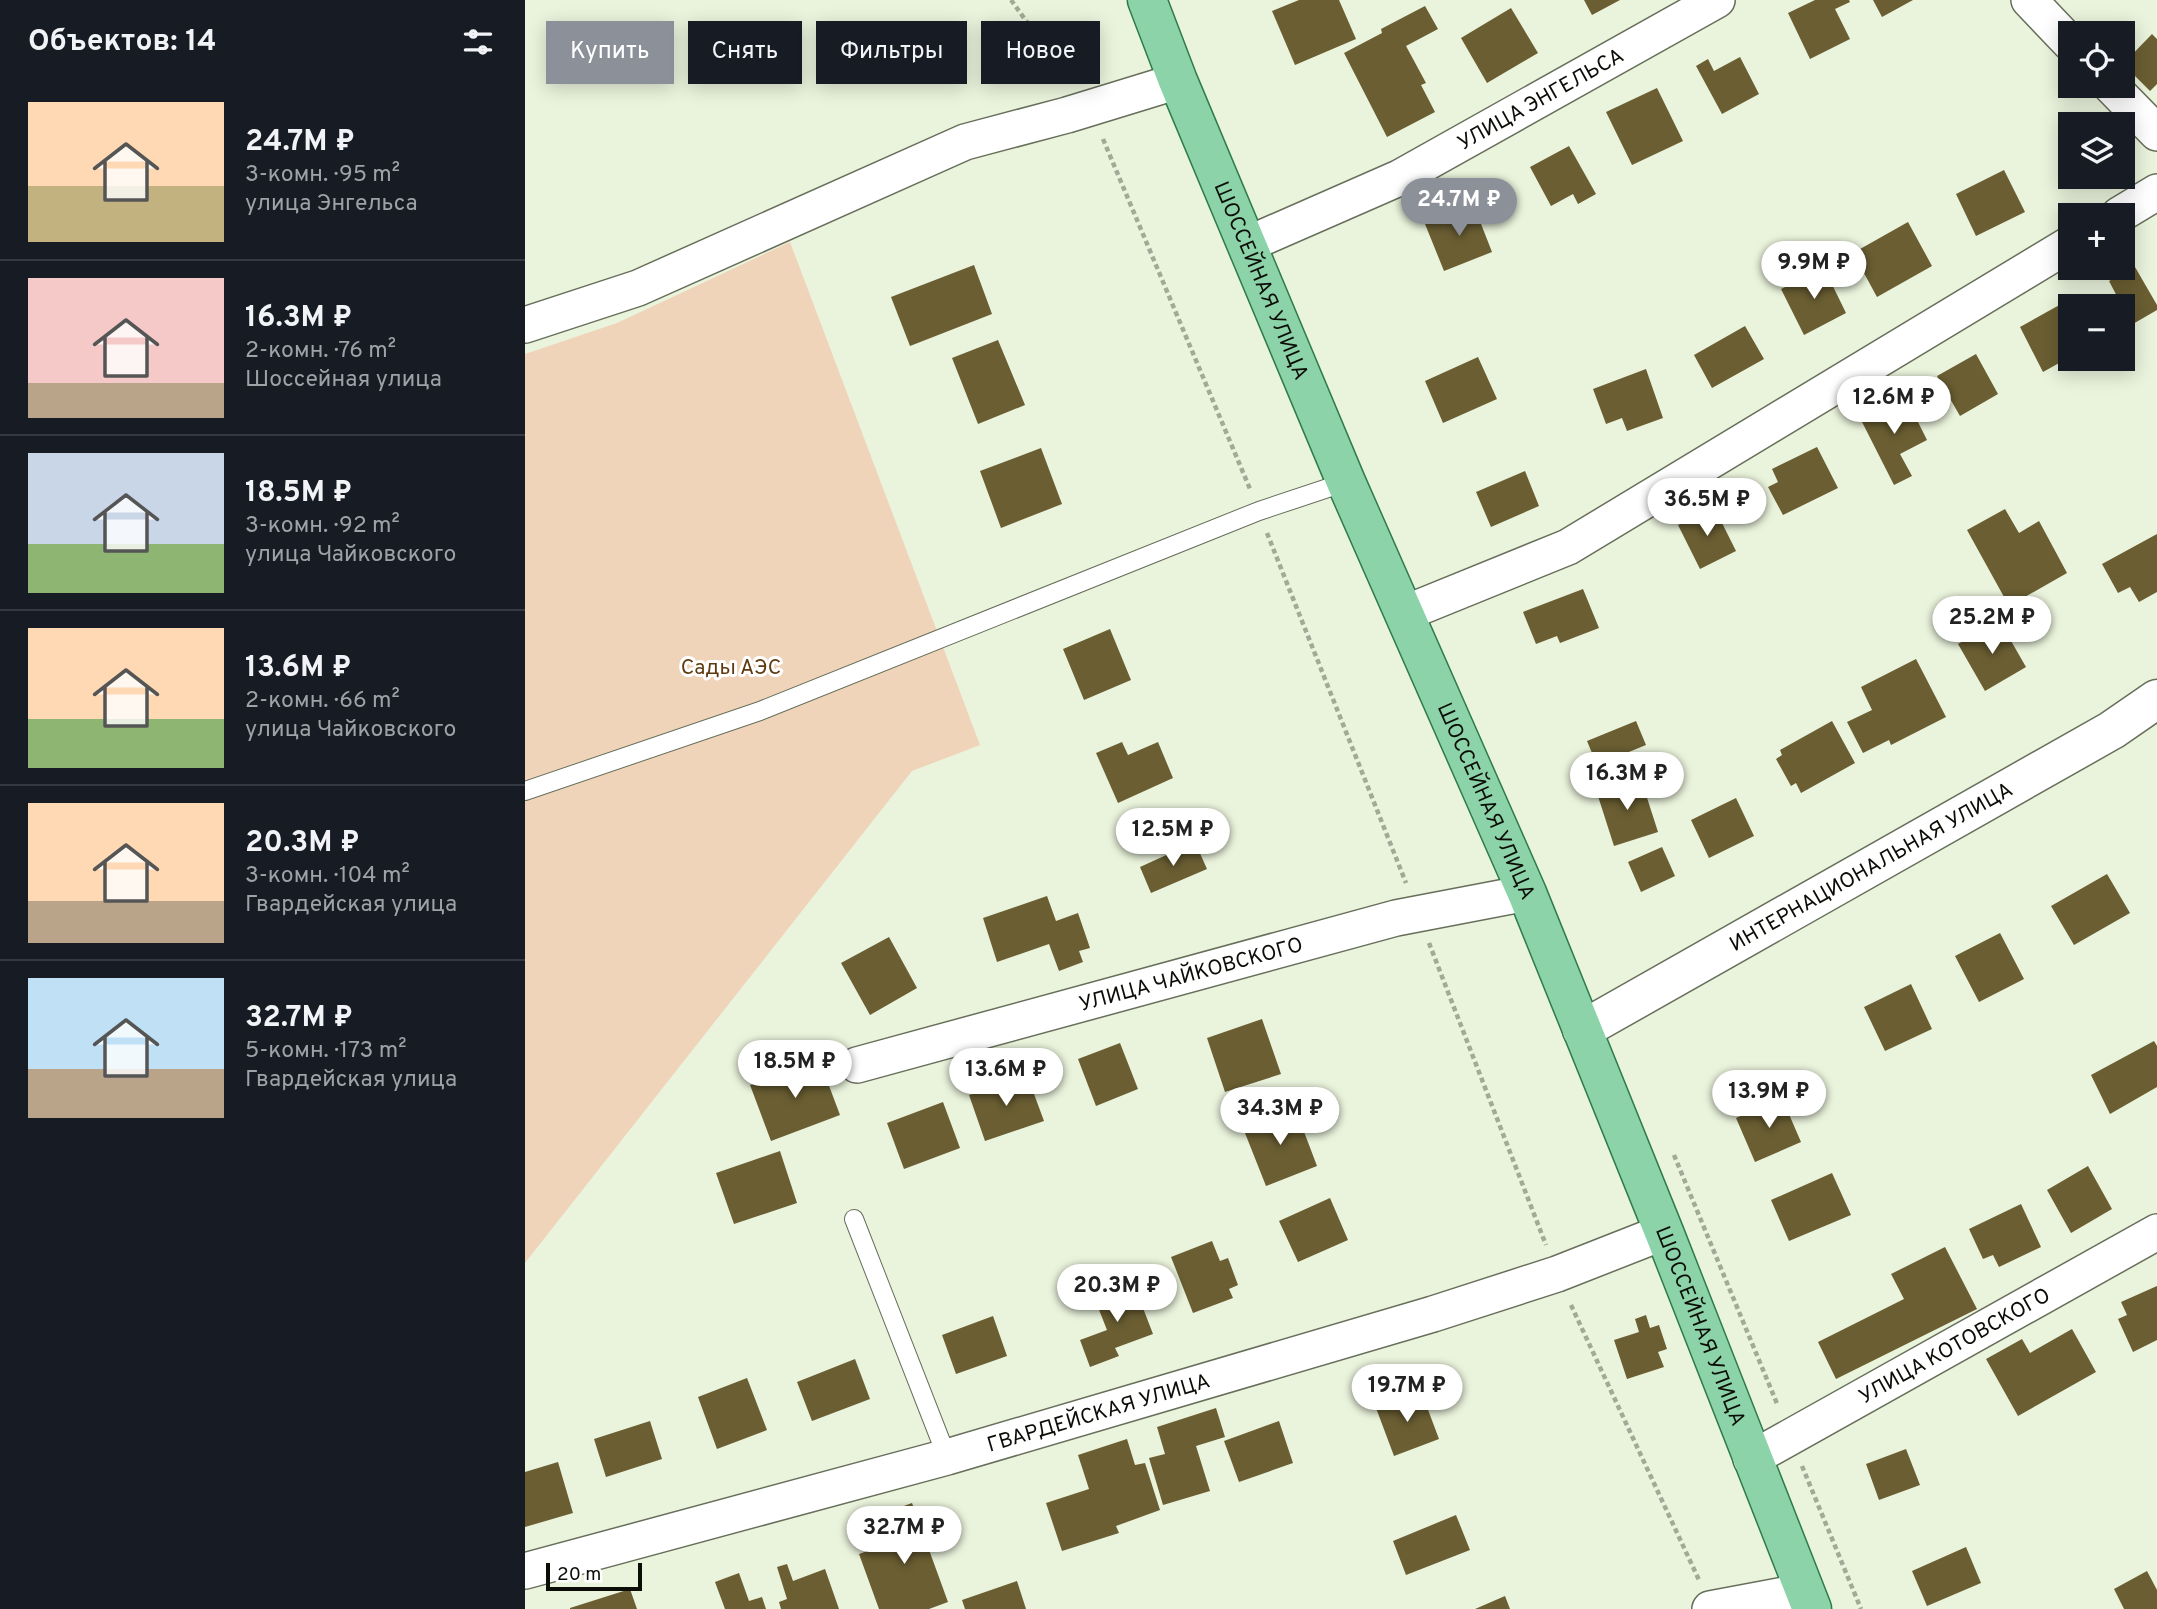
<!DOCTYPE html>
<html lang="ru">
<head>
<meta charset="utf-8">
<style>
  :root { --surface:#171b24; --page:#20242c; --text:#f1f3f6; --muted:#9ea1a6; --line:#363941; --accent:#8c9099 }
  body { margin:0; font-family:Overpass,sans-serif; background:var(--page); color:var(--text); height:100vh; display:flex; flex-direction:column; font-size:26px; white-space:nowrap }
  * { box-sizing:border-box; margin:0 }
  p { font-size:23px; color:var(--muted) }
  .icon { flex:none; width:38px; height:38px; fill:none; stroke:currentColor; stroke-width:2; stroke-linecap:round; stroke-linejoin:round }
  .map { position:relative; flex:1; overflow:hidden }
  .details { display:flex; flex-direction:column; background:var(--surface); width:525px }
  .details>* { flex:none }
  .top-card { position:absolute; left:21px; top:21px; width:665px; height:63px; display:flex; gap:14px }
  .controls { position:absolute; left:1533px; top:21px; display:grid; gap:14px }
  .controls a { display:grid; place-items:center; width:77px; height:77px; border-radius:0px; background:var(--surface); box-shadow:0 4px 18px #0003; font-size:35px }
  .scale { position:absolute; left:21px; bottom:18px; width:96px; box-sizing:border-box; padding-left:7px; border:4px solid #0b0e07; border-top:0; font-size:19px; line-height:24px; white-space:nowrap; color:#0b0e07; -webkit-text-stroke:5px #fff; paint-order:stroke }
  .price { position:absolute; translate:-50% -60px; padding:0 16px; border-radius:24px; background:#fff; color:#222; font-size:23px; line-height:46px; filter:drop-shadow(0 2px 4px #0008) }
  .price::after { content:''; position:absolute; left:50%; top:42px; width:21px; height:16px; margin-left:-10px; background:inherit; clip-path:polygon(0 0,100% 0,50% 100%) }
  .price.on { background:var(--accent); color:#fff }
  ul { padding:0; list-style:none }
  li { display:flex; align-items:center; gap:21px; height:175px; padding:0 28px }
  li+li { border-top:2px solid var(--line) }
  li span { display:grid; place-items:center; flex:none; width:196px; height:140px; border-radius:0px; color:#555 }
  li>.icon { margin-inline-start:auto }
  span .icon { width:84px; height:84px; fill:#fffc; stroke-width:1 }
  li b { font-size:30px }
  h2 { display:flex; justify-content:space-between; align-items:center; height:84px; padding:0 28px; font-size:30px }
  .tag { padding:0 24px; border-radius:0px; background:var(--surface); box-shadow:0 4px 18px #0003; font-size:24px; line-height:63px }
  .tag.on { background:var(--accent); color:#fff }
  main { display:flex; flex:1; min-height:0 }
  .map>svg:first-child { display:block }
  .green { fill:#efd4ba }
  .building { fill:#6a5e32 }
  .lines { fill:none; stroke-linecap:round; stroke-linejoin:round }
  .lane-casing { stroke:#676f5b; stroke-width:20 }
  .street-casing { stroke:#676f5b; stroke-width:38 }
  .secondary-casing { stroke:#676f5b; stroke-width:41 }
  .primary-casing { stroke:#2e7b4b; stroke-width:41 }
  .path { stroke:#a2a997; stroke-width:4.5; stroke-dasharray:5 3.5; stroke-linecap:butt }
  .lane { stroke:#fff; stroke-width:18 }
  .street { stroke:#fff; stroke-width:35 }
  .secondary { stroke:#fff; stroke-width:38 }
  .primary { stroke:#8dd3a9; stroke-width:38 }
  .labels { text-anchor:middle; stroke-width:6; stroke-linejoin:round; paint-order:stroke }
  .street-label { font-size:21px; fill:#0b0e07; stroke:#fff }
  .park-label { font-size:21px; fill:#5f3a0f; stroke:#fff }
</style>
</head>
<body>
<main>
<section class="details">
<h2>Объектов: 14<svg class="icon" aria-label="filters" viewBox="0 0 24 24"><path d="M4 7h16M4 17h16"/><circle cx="9" cy="7" r="2"/><circle cx="15" cy="17" r="2"/></svg></h2>
<ul>
<li><span style="background:linear-gradient(#ffd9b3 60%,#c2b280 0)"><svg class="icon" aria-label="home" viewBox="0 0 24 24"><path d="M3 11l9-7 9 7M6 9v11h12V9"/></svg></span><div><b>24.7M ₽</b><p>3-комн. · 95 m²</p><p>улица Энгельса</p></div></li>
<li><span style="background:linear-gradient(#f6c9c9 75%,#b9a48a 0)"><svg class="icon" aria-label="home" viewBox="0 0 24 24"><path d="M3 11l9-7 9 7M6 9v11h12V9"/></svg></span><div><b>16.3M ₽</b><p>2-комн. · 76 m²</p><p>Шоссейная улица</p></div></li>
<li><span style="background:linear-gradient(#c9d6e8 65%,#8fb573 0)"><svg class="icon" aria-label="home" viewBox="0 0 24 24"><path d="M3 11l9-7 9 7M6 9v11h12V9"/></svg></span><div><b>18.5M ₽</b><p>3-комн. · 92 m²</p><p>улица Чайковского</p></div></li>
<li><span style="background:linear-gradient(#ffd9b3 65%,#8fb573 0)"><svg class="icon" aria-label="home" viewBox="0 0 24 24"><path d="M3 11l9-7 9 7M6 9v11h12V9"/></svg></span><div><b>13.6M ₽</b><p>2-комн. · 66 m²</p><p>улица Чайковского</p></div></li>
<li><span style="background:linear-gradient(#ffd9b3 70%,#b9a48a 0)"><svg class="icon" aria-label="home" viewBox="0 0 24 24"><path d="M3 11l9-7 9 7M6 9v11h12V9"/></svg></span><div><b>20.3M ₽</b><p>3-комн. · 104 m²</p><p>Гвардейская улица</p></div></li>
<li><span style="background:linear-gradient(#bfe0f5 65%,#b9a48a 0)"><svg class="icon" aria-label="home" viewBox="0 0 24 24"><path d="M3 11l9-7 9 7M6 9v11h12V9"/></svg></span><div><b>32.7M ₽</b><p>5-комн. · 173 m²</p><p>Гвардейская улица</p></div></li>
</ul>
</section>
<div class="map">
<svg width="1632" height="1609" viewBox="0 0 1632 1609">
  <rect width="100%" height="100%" fill="#eaf3dc"/>
  <path class="green" d="M265 242 455 745 387 771 0 1263V354L92 323Z"/>
  <path class="building" d="M774 0H814L831 39 770 65 747 11Z
    M1059 0H1095L1067 15Z
    M1290 0H1324L1325 2 1310 9 1325 39 1285 59 1263 13Z
    M1348 0H1388L1357 17Z
    M900 6 913 29 881 46 901 83 896 85 910 112 862 137 819 53 857 33 856 29Z
    M986 8 1013 53 962 83 936 38Z
    M1627 34 1632 39V84L1625 91 1598 64Z
    M1215 57 1234 94 1197 114 1171 66 1183 59 1189 71Z
    M1132 88 1158 141 1107 165 1081 112Z
    M1044 146 1071 194 1053 204 1048 194 1026 206 1005 167Z
    M1479 170 1500 212 1451 236 1431 194Z
    M949 206 967 252 919 271 900 224Z
    M1383 222 1407 266 1352 297 1328 253Z
    M449 265 467 314 385 346 366 297Z
    M1610 267 1632 305V310L1601 328 1598 323V306H1587L1595 302 1584 281Z
    M1299 268 1321 313 1279 335 1256 289Z
    M1538 303 1545 315V357L1518 372 1495 327Z
    M1220 326 1239 359 1187 388 1169 355Z
    M473 340 500 405 453 424 427 358Z
    M1451 354 1473 394 1435 416 1412 376Z
    M953 357 972 399 918 423 900 381Z
    M1121 369 1138 418 1102 431 1097 418 1081 424 1068 389Z
    M1380 396 1402 440 1375 454 1387 476 1369 485 1335 418Z
    M1292 447 1313 488 1258 515 1243 487 1253 482 1247 469Z
    M516 448 537 504 476 528 455 471Z
    M1000 471 1014 506 966 527 951 492Z
    M1189 507 1211 551 1175 569 1153 525Z
    M1480 509 1494 533 1514 521 1542 573 1484 606 1442 530Z
    M1632 534V592L1614 602 1605 587 1593 593 1577 564Z
    M1058 589 1074 628 1035 643 1032 636 1011 644 998 612Z
    M1474 620 1501 667 1460 691 1433 644Z
    M585 629 606 680 559 700 538 649Z
    M1391 659 1421 717 1366 745 1364 740 1338 753 1322 722 1347 710 1336 687Z
    M1111 721 1121 745 1072 765 1062 741Z
    M1307 721 1330 763 1276 793 1271 783 1266 786 1251 759 1257 755 1255 750Z
    M597 742 603 755 633 742 648 778 593 803 571 753Z
    M1116 779 1133 832 1089 846 1072 793Z
    M1211 798 1229 836 1184 858 1166 820Z
    M670 842 682 869 626 893 615 867Z
    M1137 847 1150 876 1116 892 1103 862Z
    M1582 874 1605 913 1549 945 1526 906Z
    M522 896 531 921 553 913 565 948 554 951 558 962 534 971 524 944 472 962 458 918Z
    M1475 933 1499 979 1454 1002 1430 956Z
    M364 937 392 988 345 1015 316 963Z
    M1386 984 1407 1029 1360 1051 1339 1007Z
    M737 1019 756 1074 700 1092 682 1038Z
    M1629 1041 1632 1046V1087L1585 1114 1566 1075Z
    M595 1043 613 1089 571 1106 553 1059Z
    M294 1059 315 1115 246 1141 225 1085Z
    M502 1075 519 1121 460 1141 444 1095Z
    M1257 1098 1276 1142 1230 1162 1211 1118Z
    M418 1102 435 1148 379 1169 362 1123Z
    M770 1108 792 1166 741 1186 718 1128Z
    M255 1151 272 1203 209 1224 191 1173Z
    M1563 1166 1587 1209 1546 1233 1522 1190Z
    M1307 1173 1326 1215 1264 1241 1246 1200Z
    M805 1198 823 1240 773 1262 754 1221Z
    M1496 1204 1516 1247 1474 1267 1468 1255 1458 1259 1444 1229Z
    M687 1241 695 1261 703 1258 713 1285 704 1289 708 1298 668 1313 646 1257Z
    M1420 1247 1452 1309 1311 1379 1293 1342 1379 1299 1366 1274Z
    M608 1282 628 1334 590 1348 594 1356 565 1367 555 1340 582 1330 569 1297Z
    M1632 1286V1340L1608 1352 1593 1319 1602 1315 1596 1302Z
    M1121 1315 1125 1328 1134 1325 1142 1349 1133 1352 1139 1367 1102 1379 1089 1340 1114 1332 1110 1319Z
    M468 1316 482 1356 431 1374 417 1335Z
    M1547 1329 1571 1372 1493 1416 1461 1359 1497 1339 1505 1353Z
    M330 1359 345 1399 287 1421 272 1382Z
    M222 1378 242 1430 192 1449 173 1397Z
    M896 1391 914 1439 869 1456 851 1408Z
    M691 1408 700 1437 671 1446 685 1491 638 1505 624 1458 640 1454 632 1427Z
    M125 1421 137 1459 81 1477 69 1439Z
    M754 1421 768 1463 714 1482 699 1441Z
    M602 1439 610 1465 620 1463 635 1510 591 1526 594 1533 537 1551 521 1503 564 1489 553 1455Z
    M1381 1449 1395 1485 1354 1500 1341 1464Z
    M33 1462 48 1513 0 1527V1472Z
    M387 1503 423 1602 404 1609H354L334 1554 367 1542 357 1514Z
    M931 1515 945 1550 881 1575 868 1541Z
    M1441 1547 1456 1583 1402 1606 1387 1571Z
    M262 1564 268 1581 300 1569 314 1609H256L254 1602 262 1599 252 1567Z
    M1622 1571 1632 1590V1609H1599L1589 1589Z
    M214 1573 224 1601 237 1597 241 1609H200L190 1582Z
    M492 1581 501 1609H440L437 1600Z
    M105 1589 112 1609H45V1608Z
    M980 1596 985 1609H950Z"/>
  <g class="lines">
    <g class="lane-casing">
      <path id="lane" d="M0 791 235 711 734 511 821 482
        M329 1219 422 1457"/>
    </g>
    <g class="street-casing">
      <g id="street">
        <path d="M1504 0 1545 43"/>
        <path d="M1586 86 1632 133"/>
        <path d="M1594 215 1632 192"/>
        <path id="s1" d="M721 245 874 178 1192 0"/>
        <path d="M0 325 113 288 440 142 542 115 653 81"/>
        <path d="M878 614 1043 547 1545 244"/>
        <path id="s2" d="M332 1065 871 918 1002 893"/>
        <path id="s3" d="M1226 1459 1632 1232"/>
        <path id="s4" d="M0 1571 422 1457 908 1314 1032 1274 1139 1232"/>
        <path d="M1185 1609 1280 1591"/>
      </g>
    </g>
    <g class="secondary-casing">
      <g id="secondary">
        <path id="s5" d="M1057 1030 1587 730 1632 699"/>
      </g>
    </g>
    <g class="primary-casing">
      <g id="primary">
        <path id="s6" d="M622 0 653 81 821 482 1002 893 1139 1232 1287 1609"/>
      </g>
    </g>
    <path class="path" d="M486 0 507 29 548 78
      M578 139 725 489
      M742 533 881 883
      M904 943 1021 1245
      M1149 1155 1253 1406
      M1046 1305 1174 1580
      M1277 1466 1336 1609"/>
    <use href="#lane" class="lane"/>
    <use href="#street" class="street"/>
    <use href="#secondary" class="secondary"/>
    <use href="#primary" class="primary"/>
  </g>
  <g class="labels">
    <g class="street-label">
      <text dy="7" stroke="none"><textPath href="#s1" startOffset="329">УЛИЦА ЭНГЕЛЬСА</textPath></text>
      <text dy="7" stroke="none"><textPath href="#s6" startOffset="303">ШОССЕЙНАЯ УЛИЦА</textPath></text>
      <text dy="7" stroke="none"><textPath href="#s6" startOffset="870">ШОССЕЙНАЯ УЛИЦА</textPath></text>
      <text dy="7" stroke="none"><textPath href="#s5" startOffset="332">ИНТЕРНАЦИОНАЛЬНАЯ УЛИЦА</textPath></text>
      <text dy="7" stroke="none"><textPath href="#s2" startOffset="346">УЛИЦА ЧАЙКОВСКОГО</textPath></text>
      <text dy="7" stroke="none"><textPath href="#s6" startOffset="1437">ШОССЕЙНАЯ УЛИЦА</textPath></text>
      <text dy="7" stroke="none"><textPath href="#s3" startOffset="233">УЛИЦА КОТОВСКОГО</textPath></text>
      <text dy="7" stroke="none"><textPath href="#s4" startOffset="595">ГВАРДЕЙСКАЯ УЛИЦА</textPath></text>
    </g>
    <g class="park-label">
      <text x="206" y="674">Сады АЭС</text>
    </g>
  </g>
</svg>
<div class="controls">
<a><svg class="icon" aria-label="locate" viewBox="0 0 24 24"><circle cx="12" cy="12" r="6"/><path d="M12 2v4M12 18v4M2 12h4M18 12h4"/></svg></a>
<a><svg class="icon" aria-label="layers" viewBox="0 0 24 24"><path d="M12 4l9 5-9 5-9-5zM3 14l9 5 9-5"/></svg></a>
<a>+</a>
<a>−</a>
</div>
<div class="scale">20 m</div>
<b class="price on" style="left:934px;top:238px">24.7M ₽</b>
<b class="price" style="left:1289px;top:301px">9.9M ₽</b>
<b class="price" style="left:1369px;top:436px">12.6M ₽</b>
<b class="price" style="left:1182px;top:538px">36.5M ₽</b>
<b class="price" style="left:1467px;top:656px">25.2M ₽</b>
<b class="price" style="left:1102px;top:812px">16.3M ₽</b>
<b class="price" style="left:648px;top:868px">12.5M ₽</b>
<b class="price" style="left:270px;top:1100px">18.5M ₽</b>
<b class="price" style="left:481px;top:1108px">13.6M ₽</b>
<b class="price" style="left:1244px;top:1130px">13.9M ₽</b>
<b class="price" style="left:755px;top:1147px">34.3M ₽</b>
<b class="price" style="left:592px;top:1324px">20.3M ₽</b>
<b class="price" style="left:882px;top:1424px">19.7M ₽</b>
<b class="price" style="left:379px;top:1566px">32.7M ₽</b>
<div class="top-card">
<a class="tag on">Купить</a>
<a class="tag">Снять</a>
<a class="tag">Фильтры</a>
<a class="tag">Новое</a>
</div>
</div>
</main>
</body>
</html>
